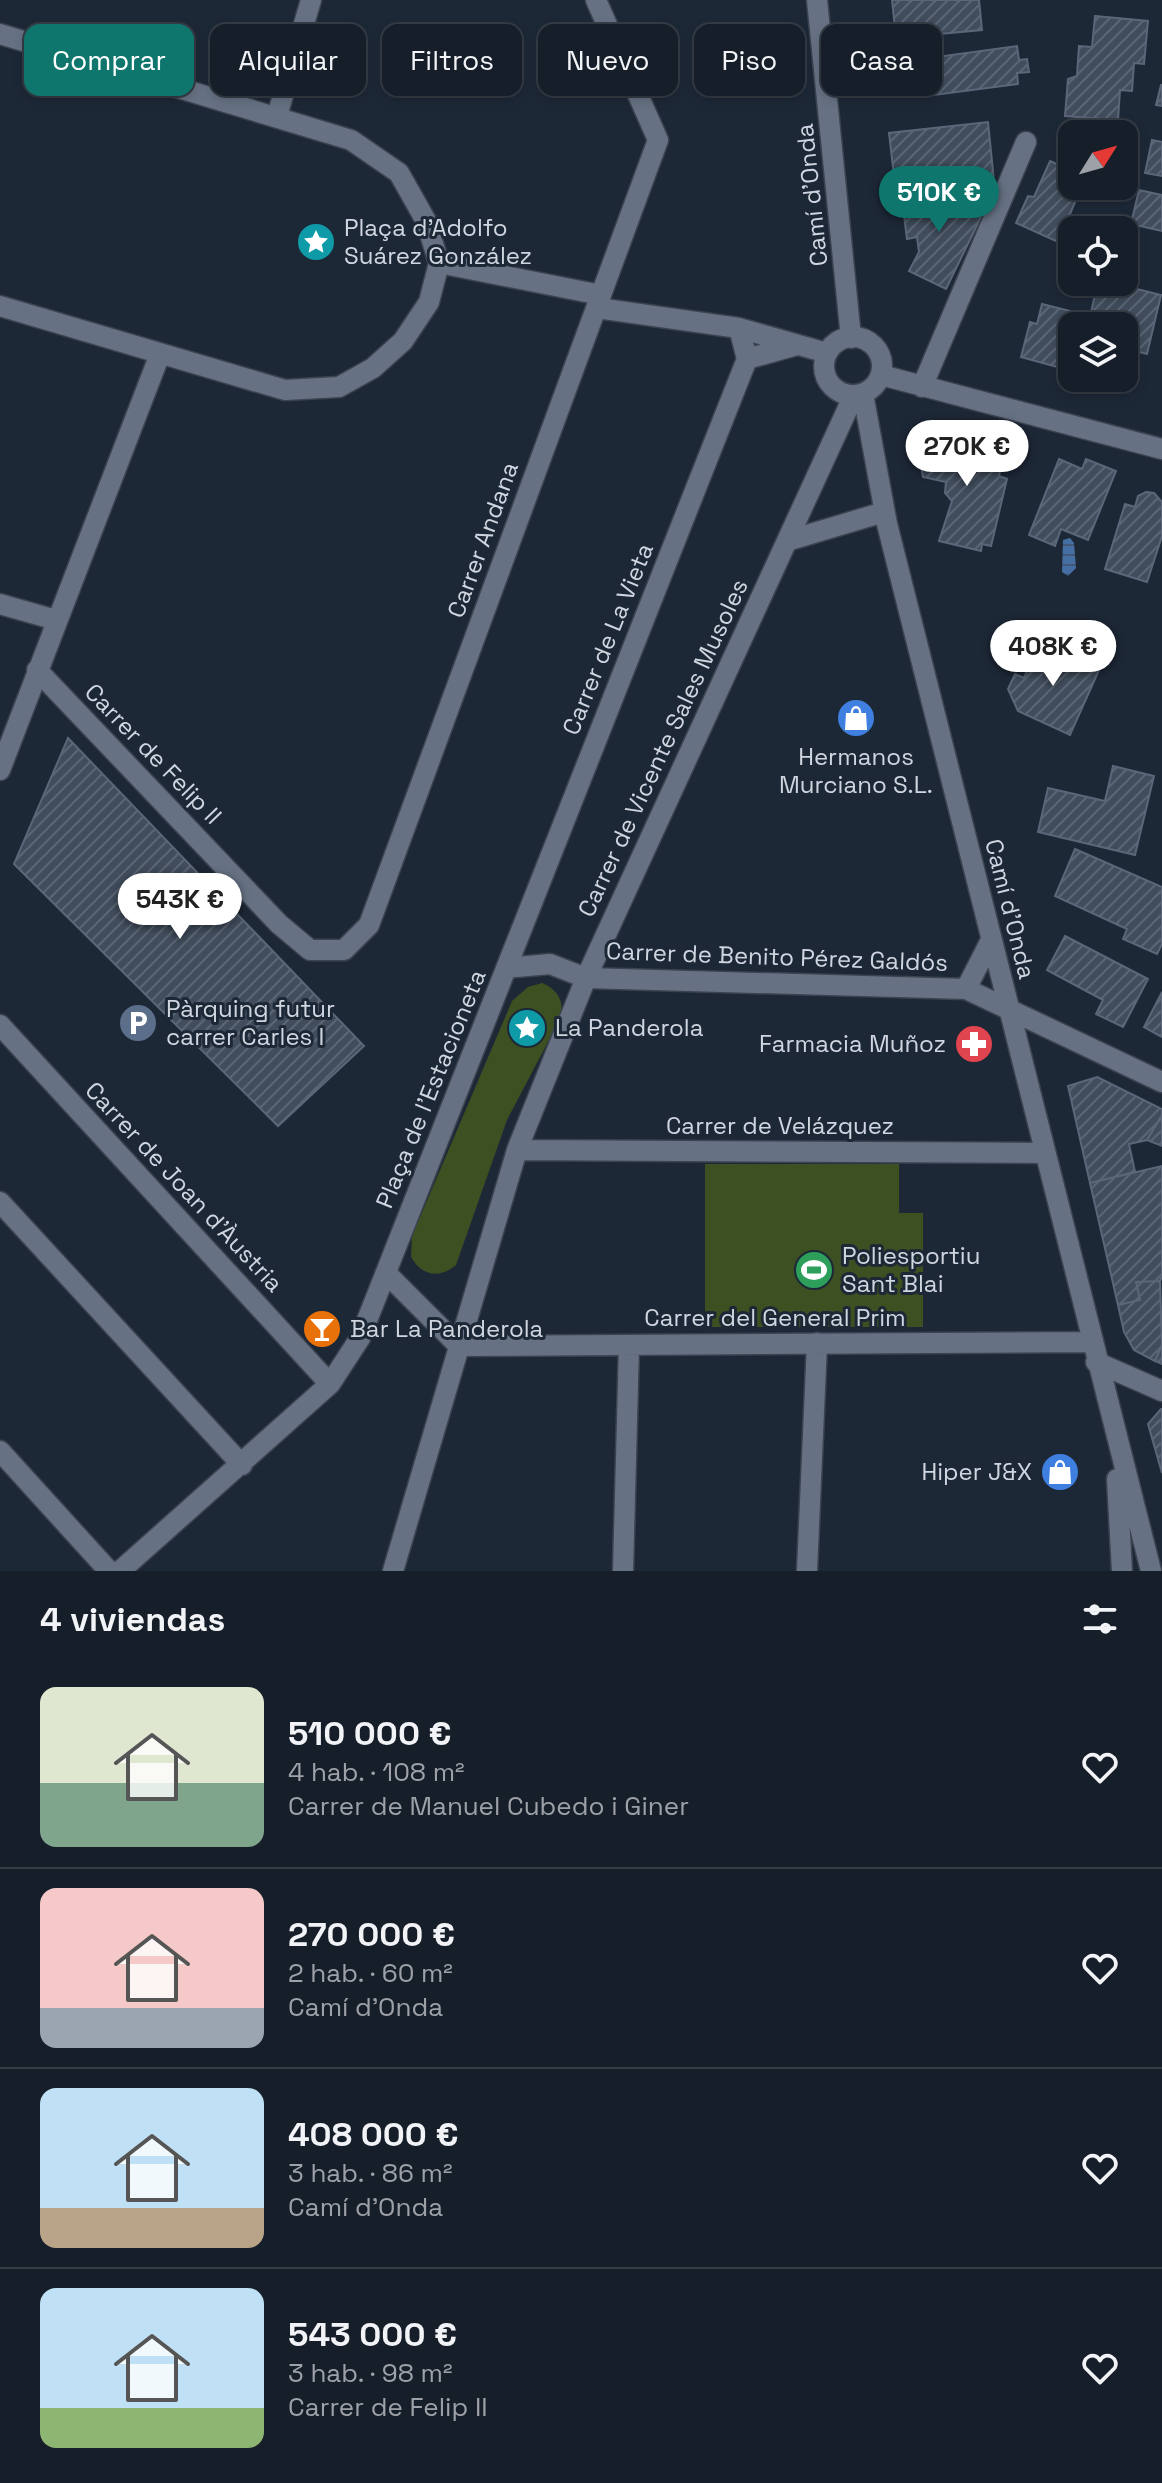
<!DOCTYPE html>
<html lang="es">
<head>
<meta charset="utf-8">
<style>
  :root { --surface:#161e29; --page:#232b35; --text:#f1f3f6; --muted:#9ea2a8; --line:#353c46; --accent:#0f766e }
  body { margin:0; font-family:"Space Grotesk",sans-serif; background:var(--page); color:var(--text); height:100vh; display:flex; flex-direction:column; font-size:30px; white-space:nowrap }
  * { box-sizing:border-box; margin:0 }
  p { font-size:26px; color:var(--muted) }
  .icon { flex:none; width:44px; height:44px; fill:none; stroke:currentColor; stroke-width:2; stroke-linecap:round; stroke-linejoin:round }
  .map { position:relative; height:1571px; overflow:hidden }
  .details { display:flex; flex-direction:column; background:var(--surface); flex:1 }
  .details>* { flex:none }
  .guide { position:absolute; left:24px; top:24px; width:1114px; height:72px; display:flex; gap:16px }
  .needle { width:52px; rotate:53deg }
  .controls { position:absolute; left:1058px; top:120px; display:grid; gap:16px }
  .controls a { display:grid; place-items:center; width:80px; height:80px; border-radius:16px; background:var(--surface); box-shadow:0 4px 12px #0003,0 0 0 2px var(--line); font-size:40px }
  .price { position:absolute; translate:-50% -68px; padding:0 18px; border-radius:28px; background:#fff; color:#222; font-size:26px; line-height:52px; filter:drop-shadow(0 2px 4px #0008) }
  .price::after { content:''; position:absolute; left:50%; top:48px; width:24px; height:18px; margin-left:-12px; background:inherit; clip-path:polygon(0 0,100% 0,50% 100%) }
  .price.current { background:var(--accent); color:#fff }
  ul { padding:0; list-style:none }
  li { display:flex; align-items:center; gap:24px; height:200px; padding:0 40px }
  li+li { border-top:2px solid var(--line) }
  li span { display:grid; place-items:center; flex:none; width:224px; height:160px; border-radius:16px; color:#555 }
  li>.icon { margin-inline-start:auto }
  span .icon { width:96px; height:96px; fill:#fffc; stroke-width:1 }
  li b { font-size:34px }
  h2 { display:flex; justify-content:space-between; align-items:center; height:96px; padding:0 40px; font-size:34px }
  .tag { padding:0 28px; border-radius:16px; background:var(--surface); box-shadow:0 4px 12px #0003,0 0 0 2px var(--line); font-size:28px; line-height:72px }
  .tag.current { background:var(--accent); color:#fff }
  .map>svg:first-child { display:block }
  .park { fill:#3c5022 }
  .water { fill:url(#water-rules) }
  .building { fill:url(#building-hatch); stroke:#5b6779; stroke-width:2 }
  .lines { fill:none; stroke-linecap:round; stroke-linejoin:round }
  .minor-casing { stroke:#3b4350; stroke-width:23 }
  .minor { stroke:#667284; stroke-width:20 }
  .labels { text-anchor:middle; stroke-width:6; stroke-linejoin:round; paint-order:stroke }
  .street-label { font-size:24px; fill:#d0d6e0; stroke:#1d2837 }
  .poi-label { font-size:24px; fill:#d0d6e0; stroke:#1d2837; text-anchor:start }
</style>
</head>
<body>
<div class="map">
<svg width="1162" height="1571" viewBox="0 0 1162 1571">
  <defs>
    <pattern id="water-rules" width="6" height="5" patternUnits="userSpaceOnUse" patternTransform="scale(2)"><rect width="6" height="5" fill="#456fa2"/><path d="M0 2.5h6" fill="none" stroke="#425a77"/></pattern>
    <pattern id="building-hatch" width="6" height="6" patternUnits="userSpaceOnUse" patternTransform="scale(2)"><rect width="6" height="6" fill="#414d5d"/><path d="M-1 1l2-2M0 6l6-6M5 7l2-2" fill="none" stroke="#5b6674"/></pattern>
  </defs>
  <rect width="100%" height="100%" fill="#1d2837"/>
  <path class="park" d="M542 983C559 990 566 1004 559 1021L507 1120 456 1265C439 1279 422 1276 411 1257L412 1236 512 1001 528 987Z
    M705 1164H899V1213H923V1327H705Z"/>
  <path class="water" d="M1070 538 1074 543 1076 568 1068 576 1062 572 1063 540Z"/>
  <path class="building" d="M892 0H979L982 30 896 38Z
    M1095 16 1148 21 1144 64 1134 63 1132 91 1120 90 1118 120 1065 116 1068 79 1077 76 1079 46 1092 47Z
    M1017 46 1019 60 1027 59 1029 72 1017 73 1018 84 919 97 914 60Z
    M1161 85H1162V106L1156 105Z
    M988 122 994 181 957 185 956 170 894 176 889 133Z
    M1152 140 1162 142V176L1145 173Z
    M1050 161 1072 171V186H1082L1058 242 1016 223 1028 196 1034 197Z
    M1139 190 1162 195V231L1131 224Z
    M965 193 967 207 982 215 946 289 909 271 919 252 917 237 907 239 902 200Z
    M1113 283 1161 295 1147 354 1124 348V326H1088L1096 290 1111 293Z
    M1042 304 1074 312 1072 337H1069L1061 368 1021 357 1030 322 1037 324Z
    M952 436 1006 447 999 476 1007 479 991 546 982 544 981 551 939 541 952 501 945 493 946 482 923 477 916 441 948 445Z
    M1059 459 1082 469 1086 459 1116 471 1088 540 1061 529 1055 546 1029 535Z
    M1146 492 1154 493 1162 502V536L1147 582 1105 569 1125 504 1135 507 1138 496Z
    M1040 642 1099 670 1070 735 1018 711 1008 689 1015 674 1024 678Z
    M68 738 364 1046 278 1126 14 864Z
    M1113 766 1154 776 1135 855 1038 832 1048 788 1105 801Z
    M1075 849 1162 887V944L1157 954 1123 939 1127 929 1055 896Z
    M1065 936 1148 979 1123 1027 1096 1014 1103 1000 1047 970Z
    M1162 992V1037L1144 1027Z
    M1097 1077 1162 1109V1115L1147 1140 1129 1144 1135 1172 1090 1183 1068 1086Z
    M1162 1115V1146L1147 1140Z
    M1162 1166V1276L1160 1281 1136 1282 1140 1300 1118 1305 1090 1183Z
    M1160 1281 1162 1345 1155 1361 1134 1350 1124 1332 1118 1305 1140 1300 1136 1282Z
    M1162 1345V1364L1155 1361Z
    M1161 1409H1162V1473L1148 1424Z"/>
  <g class="lines">
    <g class="minor-casing">
      <path id="minor" d="M817 0 851 338
        M0 34 351 140 399 173 426 221 439 263 429 302 403 341 373 368 339 387 285 390 0 306
        M277 116 311 0
        M439 263 601 295
        M597 308 739 328 827 353
        M824 366a29 29 0 1 1 58 0a29 29 0 1 1-58 0Z
        M747 359 797 345
        M881 375 1162 449
        M922 387 1026 142
        M863 394 887 524 1151 1571
        M787 541 884 512
        M0 604 56 620
        M37 670 279 924 310 950H344L369 925 658 140 596 0
        M0 770 160 354
        M506 968 550 964 586 978 966 989 1162 1082
        M966 989 991 940
        M0 1025 330 1384
        M517 1150 1043 1153
        M0 1202 242 1465
        M386 1273 459 1346
        M459 1346 1091 1342
        M1096 1362 1162 1391
        M0 1451 109 1571
        M1117 1479 1122 1571
        M120 1571 330 1384 360 1338 747 359 739 328
        M393 1571 517 1150 586 978 854 395
        M623 1571 629 1345
        M807 1571 817 1343"/>
    </g>
    <use href="#minor" class="minor"/>
  </g>
  <defs>
    <g id="sight-disc" transform="scale(2)"><circle r="9.5" fill="#0f9aa8" stroke="#1d2837"/><path d="M0-6L1.8-2.2L6-1.7L2.9 1.2L3.7 5.4L0 3.3L-3.7 5.4L-2.9 1.2L-6-1.7L-1.8-2.2Z" fill="#fff"/></g>
    <g id="shop-disc" transform="scale(2)"><circle r="9.5" fill="#3f7fe0" stroke="#1d2837"/><path d="M-5-2.5h2.3a2.7 3.5 0 0 1 5.4 0H5L5.5 6h-11ZM-1.5-2.5h3a1.5 2.3 0 0 0-3 0Z" fill="#fff"/></g>
    <g id="parking-disc" transform="scale(2)"><circle r="9.5" fill="#5c6f8a" stroke="#1d2837"/><path d="M-3.5-5.5H1a3.5 3.5 0 0 1 0 7H-1V5.5H-3.5ZM-1-3.4V-.6H.8a1.4 1.4 0 0 0 0-2.8Z" fill="#fff"/></g>
    <g id="pharmacy-disc" transform="scale(2)"><circle r="9.5" fill="#e0444e" stroke="#1d2837"/><path d="M-2-6h4v4h4v4h-4v4h-4v-4h-4v-4h4Z" fill="#fff"/></g>
    <g id="stadium-disc" transform="scale(2)"><circle r="9.5" fill="#2e9e5b" stroke="#1d2837"/><path d="M0-5a6.5 5 0 1 0 0 10a6.5 5 0 1 0 0-10ZM-3.5-1.8h7v3.6h-7Z" fill="#fff"/></g>
    <g id="bar-disc" transform="scale(2)"><circle r="9.5" fill="#e8710a" stroke="#1d2837"/><path d="M-6-5H6L.8 .8V4.5H3.5V6h-7V4.5H-.8V.8Z" fill="#fff"/></g>
  </defs>
  <g fill-rule="evenodd">
    <use href="#sight-disc" x="316" y="242"/>
    <use href="#shop-disc" x="856" y="718"/>
    <use href="#parking-disc" x="138" y="1023"/>
    <use href="#sight-disc" x="527" y="1028"/>
    <use href="#pharmacy-disc" x="974" y="1044"/>
    <use href="#stadium-disc" x="814" y="1270"/>
    <use href="#bar-disc" x="322" y="1329"/>
    <use href="#shop-disc" x="1060" y="1472"/>
  </g>
  <g class="labels">
    <g class="street-label">
      <text transform="translate(812 195) rotate(-96)" y="8">Camí d'Onda</text>
      <text transform="translate(483 540) rotate(-70)" y="8">Carrer Andana</text>
      <text transform="translate(608 639) rotate(-68)" y="8">Carrer de La Vieta</text>
      <text transform="translate(663 748) rotate(-65)" y="8">Carrer de Vicente Sales Musoles</text>
      <text transform="translate(153 754) rotate(46)" y="8">Carrer de Felip II</text>
      <text transform="translate(1010 909) rotate(76)" y="8">Camí d'Onda</text>
      <text transform="translate(777 957) rotate(2)" y="8">Carrer de Benito Pérez Galdós</text>
      <text transform="translate(431 1089) rotate(-68)" y="8">Plaça de l'Estacioneta</text>
      <text x="780" y="1134">Carrer de Velázquez</text>
      <text transform="translate(184 1187) rotate(47)" y="8">Carrer de Joan d'Àustria</text>
      <text x="775" y="1326">Carrer del General Prim</text>
    </g>
    <g class="poi-label">
      <text x="344" y="236">Plaça d'Adolfo<tspan x="344" dy="28">Suárez González</tspan></text>
      <text x="856" y="765" text-anchor="middle">Hermanos<tspan x="856" dy="28">Murciano S.L.</tspan></text>
      <text x="166" y="1017">Pàrquing futur<tspan x="166" dy="28">carrer Carles I</tspan></text>
      <text x="555" y="1036">La Panderola</text>
      <text x="946" y="1052" text-anchor="end">Farmacia Muñoz</text>
      <text x="842" y="1264">Poliesportiu<tspan x="842" dy="28">Sant Blai</tspan></text>
      <text x="350" y="1337">Bar La Panderola</text>
      <text x="1032" y="1480" text-anchor="end">Hiper J&amp;X</text>
    </g>
  </g>
</svg>
<div class="controls">
<a><svg class="needle" viewBox="-14 -14 28 28"><path d="M0-13l5 13h-10z" fill="#e53935"/><path d="M0 13l5-13h-10z" fill="#9ea2a8"/></svg></a>
<a><svg class="icon" aria-label="locate" viewBox="0 0 24 24"><circle cx="12" cy="12" r="6"/><path d="M12 2v4M12 18v4M2 12h4M18 12h4"/></svg></a>
<a><svg class="icon" aria-label="layers" viewBox="0 0 24 24"><path d="M12 4l9 5-9 5-9-5zM3 14l9 5 9-5"/></svg></a>
</div>
<b class="price current" style="left:939px;top:234px">510K €</b>
<b class="price" style="left:967px;top:488px">270K €</b>
<b class="price" style="left:1053px;top:688px">408K €</b>
<b class="price" style="left:180px;top:941px">543K €</b>
<div class="guide">
<a class="tag current">Comprar</a>
<a class="tag">Alquilar</a>
<a class="tag">Filtros</a>
<a class="tag">Nuevo</a>
<a class="tag">Piso</a>
<a class="tag">Casa</a>
</div>
</div>
<section class="details">
<h2>4 viviendas<svg class="icon" aria-label="filters" viewBox="0 0 24 24"><path d="M4 7h16M4 17h16"/><circle cx="9" cy="7" r="2"/><circle cx="15" cy="17" r="2"/></svg></h2>
<ul>
<li><span style="background:linear-gradient(#dfe7d0 60%,#7fa58c 0)"><svg class="icon" aria-label="home" viewBox="0 0 24 24"><path d="M3 11l9-7 9 7M6 9v11h12V9"/></svg></span><div><b>510 000 €</b><p>4 hab. · 108 m²</p><p>Carrer de Manuel Cubedo i Giner</p></div><svg class="icon" aria-label="heart" viewBox="0 0 24 24"><path d="M12 20l-8-8c-3-5 5-10 8-4 3-6 11-1 8 4z"/></svg></li>
<li><span style="background:linear-gradient(#f6c9c9 75%,#9aa5b1 0)"><svg class="icon" aria-label="home" viewBox="0 0 24 24"><path d="M3 11l9-7 9 7M6 9v11h12V9"/></svg></span><div><b>270 000 €</b><p>2 hab. · 60 m²</p><p>Camí d'Onda</p></div><svg class="icon" aria-label="heart" viewBox="0 0 24 24"><path d="M12 20l-8-8c-3-5 5-10 8-4 3-6 11-1 8 4z"/></svg></li>
<li><span style="background:linear-gradient(#bfe0f5 75%,#b9a48a 0)"><svg class="icon" aria-label="home" viewBox="0 0 24 24"><path d="M3 11l9-7 9 7M6 9v11h12V9"/></svg></span><div><b>408 000 €</b><p>3 hab. · 86 m²</p><p>Camí d'Onda</p></div><svg class="icon" aria-label="heart" viewBox="0 0 24 24"><path d="M12 20l-8-8c-3-5 5-10 8-4 3-6 11-1 8 4z"/></svg></li>
<li><span style="background:linear-gradient(#bfe0f5 75%,#8fb573 0)"><svg class="icon" aria-label="home" viewBox="0 0 24 24"><path d="M3 11l9-7 9 7M6 9v11h12V9"/></svg></span><div><b>543 000 €</b><p>3 hab. · 98 m²</p><p>Carrer de Felip II</p></div><svg class="icon" aria-label="heart" viewBox="0 0 24 24"><path d="M12 20l-8-8c-3-5 5-10 8-4 3-6 11-1 8 4z"/></svg></li>
</ul>
</section>
</body>
</html>
